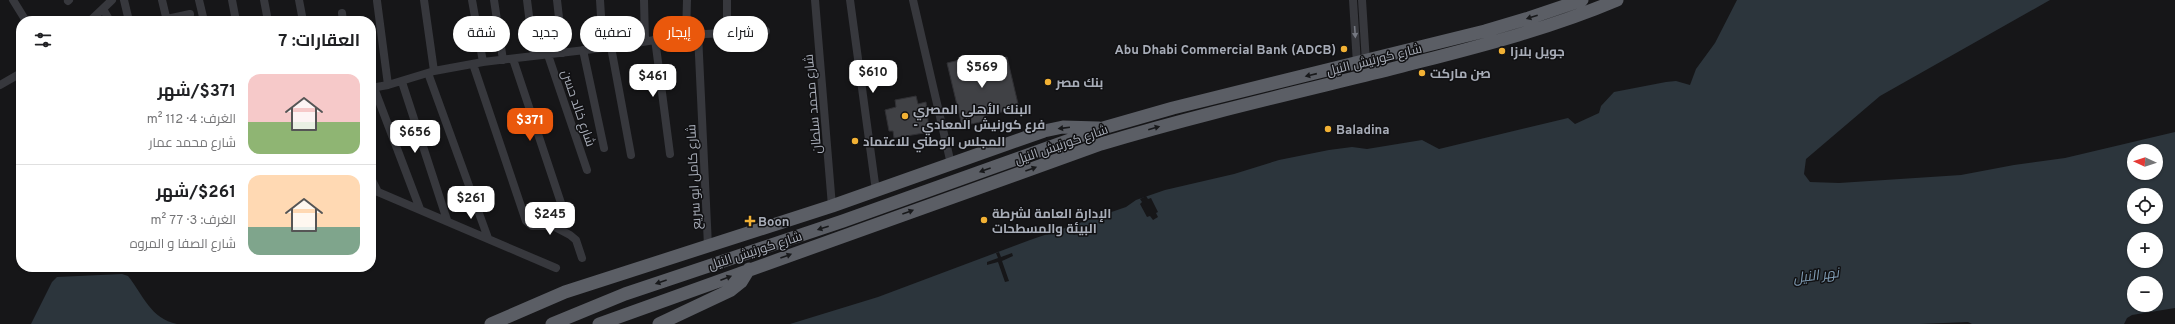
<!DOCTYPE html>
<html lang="ar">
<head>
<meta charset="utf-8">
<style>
  :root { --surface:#fff; --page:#f6f6f6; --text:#202124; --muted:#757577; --line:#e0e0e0; --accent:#ea580c }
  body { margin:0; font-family:Overpass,Cairo,sans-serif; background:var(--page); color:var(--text); direction:rtl; height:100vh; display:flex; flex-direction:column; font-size:15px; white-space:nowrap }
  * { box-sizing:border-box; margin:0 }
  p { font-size:13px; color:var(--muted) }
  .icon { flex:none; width:22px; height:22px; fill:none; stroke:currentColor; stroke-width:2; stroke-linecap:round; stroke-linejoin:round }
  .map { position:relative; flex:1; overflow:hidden; direction:ltr }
  .drawer { position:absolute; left:16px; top:16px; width:360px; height:256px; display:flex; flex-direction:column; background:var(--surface); border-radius:16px; box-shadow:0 1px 3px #0004; direction:rtl }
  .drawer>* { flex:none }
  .hud { position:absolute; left:388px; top:16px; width:380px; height:36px; direction:rtl; display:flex; gap:8px }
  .needle { width:26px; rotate:273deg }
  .controls { position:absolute; left:2127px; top:144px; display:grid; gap:8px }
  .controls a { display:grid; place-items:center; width:36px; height:36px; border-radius:50%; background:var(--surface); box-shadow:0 1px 3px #0004; font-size:20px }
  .price { position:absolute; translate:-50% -34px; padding:0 9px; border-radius:8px; background:#fff; color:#222; font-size:13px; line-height:26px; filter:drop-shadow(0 1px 2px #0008) }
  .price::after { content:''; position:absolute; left:50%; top:24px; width:12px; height:9px; margin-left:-6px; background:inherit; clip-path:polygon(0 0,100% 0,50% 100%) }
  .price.active { background:var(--accent); color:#fff }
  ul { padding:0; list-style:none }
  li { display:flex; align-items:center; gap:12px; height:100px; padding:0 16px }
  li+li { border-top:1px solid var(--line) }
  li span { display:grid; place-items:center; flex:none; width:112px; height:80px; border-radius:12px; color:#555 }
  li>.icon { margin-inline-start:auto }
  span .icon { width:48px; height:48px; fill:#fffc; stroke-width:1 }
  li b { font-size:17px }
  h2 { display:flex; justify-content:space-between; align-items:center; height:48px; padding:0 16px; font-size:17px }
  .pill { padding:0 14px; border-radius:18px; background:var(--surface); box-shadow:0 1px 3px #0004; font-size:14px; line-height:36px }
  .pill.active { background:var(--accent); color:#fff }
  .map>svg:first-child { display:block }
  .water { fill:#2c353c; fill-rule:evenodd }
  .pier { fill:#161618 }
  .building { fill:#404145; stroke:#303034 }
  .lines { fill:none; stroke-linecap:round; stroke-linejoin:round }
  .minor { stroke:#37383d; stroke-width:8 }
  .trunk { stroke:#5b5e65; stroke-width:13 }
  .oneway { fill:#18191b }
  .oneway2 { fill:#757881 }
  .poi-dot { fill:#f2b134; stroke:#111113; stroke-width:1.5 }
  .labels { text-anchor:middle; stroke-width:3; stroke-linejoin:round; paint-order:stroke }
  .poi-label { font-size:13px; font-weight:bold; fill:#a8adb8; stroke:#111113; text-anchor:start }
  .street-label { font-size:13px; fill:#a8adb8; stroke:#111113 }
  .water-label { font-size:14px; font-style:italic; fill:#7f9bb3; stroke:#111113 }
</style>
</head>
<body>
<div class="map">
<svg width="2175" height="324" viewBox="0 0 2175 324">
  <rect width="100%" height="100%" fill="#161618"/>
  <path class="water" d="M1737 0H2050L1880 96 1806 159 1804 174 1810 182 1839 183 1961 175 2014 165 2065 158 2175 132V308L2132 315 2127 318 2124 324H1972L1968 322 1920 324H790L878 297 1030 240 1126 207 1136 200 1165 190 1234 174 1279 160 1329 150 1352 147 1367 149 1422 140 1439 149 1568 118 1575 124 1599 113 1601 106 1614 92 1666 82 1676 81 1690 85 1696 69 1715 43ZM2134 151H2156V173H2134ZM2134 195H2156V217H2134ZM2134 239H2156V261H2134ZM2134 283H2156V305H2134Z
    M122 274 128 276C143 295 151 319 177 324H31L52 282 57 277Z"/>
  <path class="pier" d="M1146 196 1148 199 1151 198 1158 212 1156 213 1158 217 1153 220 1150 216 1147 217 1140 204 1142 202 1140 199Z
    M999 252 1001 257 1012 253 1013 256 1002 261 1009 281 1005 282 998 262 987 265V262L998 258 996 253Z"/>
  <path class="building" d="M972 57 974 65 1007 57 1019 108 984 116 985 121 962 126 947 63Z
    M916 96 918 104 926 102 929 130 924 131V133L894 138 893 131H889L885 110 896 107 895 100Z"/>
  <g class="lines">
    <path class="minor" d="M13 0 26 21
      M124 0 129 21
      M162 0 167 21
      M199 0 204 21
      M232 0 236 21
      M264 0 268 21
      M299 0 303 21
      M424 0 434 71
      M472 0 483 62
      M494 0 503 60
      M527 0 534 56
      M557 0 563 53
      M600 0 603 48
      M644 0 645 40
      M815 0 832 206
      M850 0 876 191
      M913 0 951 164
      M1353 0 1357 64
      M1362 0 1366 62
      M68 1 69 0
      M377 1 388 85
      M103 9 110 21
      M342 13 343 21
      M167 19 190 14
      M90 21 112 0
      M727 33V0
      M698 34 708 246
      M686 35 687 0
      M655 39 670 154
      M611 47 631 155
      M583 50 604 148
      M548 55 587 170
      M513 59 566 218
      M473 64 526 221 532 226H553L570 235 576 240 582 258
      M428 73 488 238
      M402 82 447 220
      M0 85 21 73
      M371 88 388 85 434 71 483 62 611 47 686 35 766 31
      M374 88 420 209
      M371 178 378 192 556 268"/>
    <path class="trunk" d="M491 324 565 292 832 206 1044 131 1063 127 1099 128
      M552 324 625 294 843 221 1103 128 1173 108 1485 31 1529 18 1582 0
      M599 324 1101 144C1197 115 1294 93 1391 69 1468 49 1544 31 1617 0
      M659 324 731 290 741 282 749 269"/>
  </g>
  <defs><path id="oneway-solid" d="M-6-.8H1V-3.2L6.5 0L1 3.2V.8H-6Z"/></defs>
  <g class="oneway">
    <use href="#oneway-solid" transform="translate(1532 17) rotate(162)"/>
    <use href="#oneway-solid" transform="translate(1311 75) rotate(167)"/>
    <use href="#oneway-solid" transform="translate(1064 128) rotate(173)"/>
    <use href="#oneway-solid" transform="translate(1154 128) rotate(-16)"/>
    <use href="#oneway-solid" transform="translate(1031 169) rotate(-20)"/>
    <use href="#oneway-solid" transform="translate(985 170) rotate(160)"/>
    <use href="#oneway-solid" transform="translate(908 212) rotate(-20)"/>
    <use href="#oneway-solid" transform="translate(823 228) rotate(162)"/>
    <use href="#oneway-solid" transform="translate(786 256) rotate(-20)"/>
    <use href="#oneway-solid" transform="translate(726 278) rotate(-21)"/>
    <use href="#oneway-solid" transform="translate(661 282) rotate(161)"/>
  </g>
  <use class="oneway2" href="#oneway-solid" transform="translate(1355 32) rotate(86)"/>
  <g class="poi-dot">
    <circle cx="1344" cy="49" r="4"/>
    <circle cx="1502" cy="51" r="4"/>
    <circle cx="1422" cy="73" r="4"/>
    <circle cx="1048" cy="82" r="4"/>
    <circle cx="905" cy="116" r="4"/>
    <circle cx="1328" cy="129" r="4"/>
    <circle cx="855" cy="141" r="4"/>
    <circle cx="984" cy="220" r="4"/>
    <path d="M748 215h4v4h4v4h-4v4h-4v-4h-4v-4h4z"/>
  </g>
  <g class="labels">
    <g class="poi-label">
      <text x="1336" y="54" text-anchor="end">Abu Dhabi Commercial Bank (ADCB)</text>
      <text x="1510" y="56">جويل بلازا</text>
      <text x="1430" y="78">صن ماركت</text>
      <text x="1056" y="87">بنك مصر</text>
      <text x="913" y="114">البنك الأهلي المصري<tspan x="913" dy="15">- فرع كورنيش المعادي</tspan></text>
      <text x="1336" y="134">Baladina</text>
      <text x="863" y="146">المجلس الوطني للاعتماد</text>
      <text x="992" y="218">الإدارة العامة لشرطة<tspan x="992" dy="15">البيئة والمسطحات</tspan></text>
      <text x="758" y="226">Boon</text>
    </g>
    <g class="street-label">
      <text transform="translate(1374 59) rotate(-14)" y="5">شارع كورنيش النيل</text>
      <text transform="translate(812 104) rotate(-95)" y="5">شارع محمد سلطان</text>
      <text transform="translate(579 108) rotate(71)" y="5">شارع خالد حسن</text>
      <text transform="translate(1061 144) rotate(-19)" y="5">شارع كورنيش النيل</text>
      <text transform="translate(693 177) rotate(-93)" y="5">شارع كامل ابو سريع</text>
      <text transform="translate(755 250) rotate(-18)" y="5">شارع كورنيش النيل</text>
    </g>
    <g class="water-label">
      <text transform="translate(1816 275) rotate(-7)" y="5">نهر النيل</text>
    </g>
  </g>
</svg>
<div class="controls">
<a><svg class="needle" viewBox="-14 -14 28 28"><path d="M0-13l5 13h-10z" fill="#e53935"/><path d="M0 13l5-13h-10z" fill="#757577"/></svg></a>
<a><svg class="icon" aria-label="locate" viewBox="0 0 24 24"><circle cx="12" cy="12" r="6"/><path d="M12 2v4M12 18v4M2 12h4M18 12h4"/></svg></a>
<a>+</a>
<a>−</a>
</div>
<b class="price" style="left:982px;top:89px">$569</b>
<b class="price" style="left:873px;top:94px">$610</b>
<b class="price" style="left:653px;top:98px">$461</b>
<b class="price active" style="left:530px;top:142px">$371</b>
<b class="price" style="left:415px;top:154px">$656</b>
<b class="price" style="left:471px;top:220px">$261</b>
<b class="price" style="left:550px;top:236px">$245</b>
<div class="hud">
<a class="pill">شراء</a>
<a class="pill active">إيجار</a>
<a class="pill">تصفية</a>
<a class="pill">جديد</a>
<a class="pill">شقة</a>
</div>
<section class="drawer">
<h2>العقارات: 7<svg class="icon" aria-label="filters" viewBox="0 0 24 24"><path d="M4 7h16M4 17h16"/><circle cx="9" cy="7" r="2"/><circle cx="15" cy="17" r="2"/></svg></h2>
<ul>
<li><span style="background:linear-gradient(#f6c9c9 60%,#8fb573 0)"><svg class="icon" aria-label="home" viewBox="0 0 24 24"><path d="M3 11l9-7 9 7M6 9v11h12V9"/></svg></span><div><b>$371/شهر</b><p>الغرف: 4 · 112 m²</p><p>شارع محمد عمار</p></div></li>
<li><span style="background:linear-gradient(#ffd9b3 65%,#7fa58c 0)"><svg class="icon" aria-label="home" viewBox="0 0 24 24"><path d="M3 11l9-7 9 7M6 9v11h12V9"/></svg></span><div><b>$261/شهر</b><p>الغرف: 3 · 77 m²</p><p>شارع الصفا و المروه</p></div></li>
</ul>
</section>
</div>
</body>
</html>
